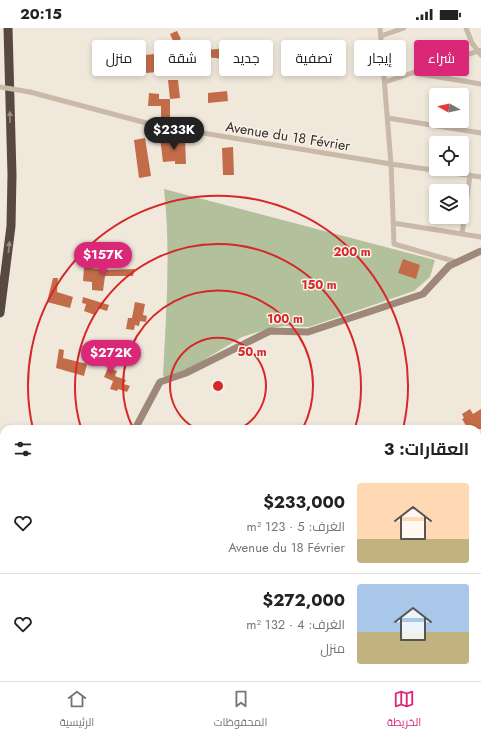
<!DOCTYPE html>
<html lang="ar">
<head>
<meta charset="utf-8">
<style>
  :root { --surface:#fff; --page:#f2f2f2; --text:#222; --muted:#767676; --line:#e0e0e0; --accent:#db2777 }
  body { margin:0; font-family:Jost,Cairo,sans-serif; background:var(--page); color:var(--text); direction:rtl; height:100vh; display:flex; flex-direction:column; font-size:15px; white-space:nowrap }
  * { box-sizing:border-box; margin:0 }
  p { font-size:13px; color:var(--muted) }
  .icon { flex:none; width:22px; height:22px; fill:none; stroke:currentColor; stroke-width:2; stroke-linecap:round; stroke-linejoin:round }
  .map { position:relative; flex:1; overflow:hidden; direction:ltr }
  .side { position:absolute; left:0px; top:397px; width:481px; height:256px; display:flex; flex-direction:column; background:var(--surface); border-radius:12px 12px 0 0; box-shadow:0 2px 6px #0003; direction:rtl }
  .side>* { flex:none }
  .hud { position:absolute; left:12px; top:12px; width:457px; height:36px; direction:rtl; display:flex; gap:8px }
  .needle { width:26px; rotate:278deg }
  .buttons { position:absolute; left:429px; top:60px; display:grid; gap:8px }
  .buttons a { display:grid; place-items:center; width:40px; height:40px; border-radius:4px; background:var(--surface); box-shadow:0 2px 6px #0003; font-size:20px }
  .price { position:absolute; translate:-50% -34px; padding:0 9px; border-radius:14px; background:var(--accent); color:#fff; font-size:13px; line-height:26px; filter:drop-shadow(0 1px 2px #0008) }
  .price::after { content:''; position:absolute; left:50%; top:24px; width:12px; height:9px; margin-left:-6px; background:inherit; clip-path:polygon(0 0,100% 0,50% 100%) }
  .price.on { background:#222; color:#fff }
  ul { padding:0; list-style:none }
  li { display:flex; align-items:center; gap:12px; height:100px; padding:0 12px }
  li+li { border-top:1px solid var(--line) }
  li span { display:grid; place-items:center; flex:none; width:112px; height:80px; border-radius:4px; color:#555 }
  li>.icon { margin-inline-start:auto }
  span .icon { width:48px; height:48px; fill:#fffc; stroke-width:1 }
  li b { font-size:17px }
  h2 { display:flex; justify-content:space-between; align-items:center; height:48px; padding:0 12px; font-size:17px }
  .tag { padding:0 14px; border-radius:4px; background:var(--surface); box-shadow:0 2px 6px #0003; font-size:14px; line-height:36px }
  .tag.on { background:var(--accent); color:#fff }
  .status { display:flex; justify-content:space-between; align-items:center; height:28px; padding:0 20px; background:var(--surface); direction:ltr }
  .status svg { height:11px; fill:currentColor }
  .tabs { display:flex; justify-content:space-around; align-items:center; height:56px; border-top:1px solid var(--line); background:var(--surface); font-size:11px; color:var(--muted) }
  .tabs a { display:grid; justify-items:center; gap:2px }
  .tabs .on { color:var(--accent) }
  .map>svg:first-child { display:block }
  .green { fill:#b2c09c }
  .building { fill:#c26c49 }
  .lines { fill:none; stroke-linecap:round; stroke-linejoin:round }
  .street { stroke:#c9b9a8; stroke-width:5 }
  .secondary { stroke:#9d887a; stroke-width:7 }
  .highway { stroke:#574840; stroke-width:9 }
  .street-bridge { stroke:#c9b9a8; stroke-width:5 }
  .oneway { fill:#988c83 }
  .ring { fill:none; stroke:#d62828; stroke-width:2 }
  .labels { text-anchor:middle; stroke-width:3; stroke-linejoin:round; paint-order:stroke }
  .street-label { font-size:14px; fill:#362d28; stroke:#f9f2e8 }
  .centre { fill:#d62828; stroke:#f9f2e8; stroke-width:2 }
  .ring-label { font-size:12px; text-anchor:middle; font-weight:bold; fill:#d62828; stroke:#f9f2e8; stroke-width:3; stroke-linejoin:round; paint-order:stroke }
</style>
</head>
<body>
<div class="status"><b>20:15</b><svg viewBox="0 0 49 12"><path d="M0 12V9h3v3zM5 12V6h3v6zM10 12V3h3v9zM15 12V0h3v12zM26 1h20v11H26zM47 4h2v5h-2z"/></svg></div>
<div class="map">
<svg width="481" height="653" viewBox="0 0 481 653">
  <rect width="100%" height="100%" fill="#f1e8dc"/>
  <path class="green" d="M164 161 435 232 430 249 414 263 309 299 284 298 267 301 242 309 192 339 166 349 163 348C166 286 171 223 164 161Z"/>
  <path class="building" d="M177 3 181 11 174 15 170 6Z
    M218 21 225 22 224 31 206 29V22Z
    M155 26 157 44 146 45 145 27Z
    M168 52H178L180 70 170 71Z
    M227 63 228 73 208 75V65Z
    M149 65 159 66V71H170V95L161 94V78H148Z
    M167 109V113L185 112 186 136H175V133L163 134 160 110Z
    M145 110 151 148 139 150 134 112Z
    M233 119 234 147H223L222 120Z
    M403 231 420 237 416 251 398 245Z
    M84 239 105 242 135 241 133 248H105L103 263 92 262V254L83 253Z
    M53 250H58L57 264 73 269 70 280 47 274Z
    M83 269 109 277 107 283 97 280 95 287 84 283 86 276 82 275Z
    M135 274 145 276 143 287 147 288 146 294 140 293 139 298 135 297 134 302 126 301 128 290H132Z
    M59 321 64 322 63 330 87 336 84 348 56 340Z
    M108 340 117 343 113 353 104 349Z
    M115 348 126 352 124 356 130 358 127 364 118 361 117 363 110 361Z
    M470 381 473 386 481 381V401H468L462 391 464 390 462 386Z"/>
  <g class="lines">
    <path class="street" d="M380 0 391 136 394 216 457 234
      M466 0 472 15 481 27
      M381 8 404 0
      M414 45 481 56
      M385 54 481 22
      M30 64 154 97 391 136 481 149
      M388 90 481 105
      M393 195 481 209
      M462 206 470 147
      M477 575 481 574
      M477 635 481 634
      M55 649V653
      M88 649V653
      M121 649V653
      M156 649V653
      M466 649 467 653
      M309 653 369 649"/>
    <path class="secondary" d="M135 401 160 354 186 345 270 303 308 304 423 266 449 238 481 223
      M477 521H481
      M0 574 4 573
      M200 653V649"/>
    <path class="highway" d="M0 285 11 198 12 147 8 0"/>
    <path class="street-bridge" d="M0 59 30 64"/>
  </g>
  <defs><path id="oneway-solid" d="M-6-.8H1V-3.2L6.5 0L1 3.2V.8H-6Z"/></defs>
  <g class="oneway">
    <use href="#oneway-solid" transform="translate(10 89) rotate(-91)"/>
    <use href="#oneway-solid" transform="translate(9 219) rotate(-84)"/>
  </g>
  <g class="ring">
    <path d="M197 401A48 48 0 1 1 239 401"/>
    <path d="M133 400A95 95 0 1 1 303 400"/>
    <path d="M81 400A143 143 0 1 1 355 400"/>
    <path d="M33 401A190 190 0 1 1 403 401"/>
  </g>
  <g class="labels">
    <g class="street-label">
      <text transform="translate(288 108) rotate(9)" y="5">Avenue du 18 Février</text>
    </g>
  </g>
  <circle cx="218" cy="358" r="6" class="centre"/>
  <g class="ring-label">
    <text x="352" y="228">200 m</text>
    <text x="319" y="261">150 m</text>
    <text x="285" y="295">100 m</text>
    <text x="252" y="328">50 m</text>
  </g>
</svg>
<div class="buttons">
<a><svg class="needle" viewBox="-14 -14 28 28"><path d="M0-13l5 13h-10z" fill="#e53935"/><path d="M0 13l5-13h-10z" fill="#767676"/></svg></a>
<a><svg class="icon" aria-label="locate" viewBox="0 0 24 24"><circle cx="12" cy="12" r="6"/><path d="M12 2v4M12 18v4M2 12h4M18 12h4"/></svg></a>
<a><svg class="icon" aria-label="layers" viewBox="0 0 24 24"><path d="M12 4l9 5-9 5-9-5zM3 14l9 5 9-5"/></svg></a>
</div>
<b class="price on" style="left:174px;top:123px">$233K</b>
<b class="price" style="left:103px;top:248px">$157K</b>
<b class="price" style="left:111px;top:346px">$272K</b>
<div class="hud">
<a class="tag on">شراء</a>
<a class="tag">إيجار</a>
<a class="tag">تصفية</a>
<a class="tag">جديد</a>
<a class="tag">شقة</a>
<a class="tag">منزل</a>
</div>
<section class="side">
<h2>العقارات: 3<svg class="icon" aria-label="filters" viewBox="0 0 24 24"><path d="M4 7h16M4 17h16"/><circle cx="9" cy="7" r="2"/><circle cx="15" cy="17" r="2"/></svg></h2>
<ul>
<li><span style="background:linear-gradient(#ffd9b3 70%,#c2b280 0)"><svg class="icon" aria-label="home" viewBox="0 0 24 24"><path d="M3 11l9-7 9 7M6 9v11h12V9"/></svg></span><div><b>$233,000</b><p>الغرف: 5 · 123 m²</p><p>Avenue du 18 Février</p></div><svg class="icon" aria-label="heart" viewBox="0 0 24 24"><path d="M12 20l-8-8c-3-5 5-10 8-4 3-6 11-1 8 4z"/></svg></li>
<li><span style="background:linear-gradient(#a9c7e8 60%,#c2b280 0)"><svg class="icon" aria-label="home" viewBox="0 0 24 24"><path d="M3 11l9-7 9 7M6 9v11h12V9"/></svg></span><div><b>$272,000</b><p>الغرف: 4 · 132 m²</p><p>منزل</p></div><svg class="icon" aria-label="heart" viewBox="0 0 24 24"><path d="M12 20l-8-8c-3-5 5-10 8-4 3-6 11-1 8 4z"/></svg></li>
</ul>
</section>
</div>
<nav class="tabs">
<a class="on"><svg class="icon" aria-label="map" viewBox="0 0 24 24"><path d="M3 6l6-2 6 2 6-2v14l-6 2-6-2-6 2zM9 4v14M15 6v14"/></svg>الخريطة</a>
<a><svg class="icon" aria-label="saved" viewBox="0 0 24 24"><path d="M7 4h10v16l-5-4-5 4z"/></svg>المحفوظات</a>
<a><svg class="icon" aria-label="home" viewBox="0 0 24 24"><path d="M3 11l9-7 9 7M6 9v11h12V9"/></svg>الرئيسية</a>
</nav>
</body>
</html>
